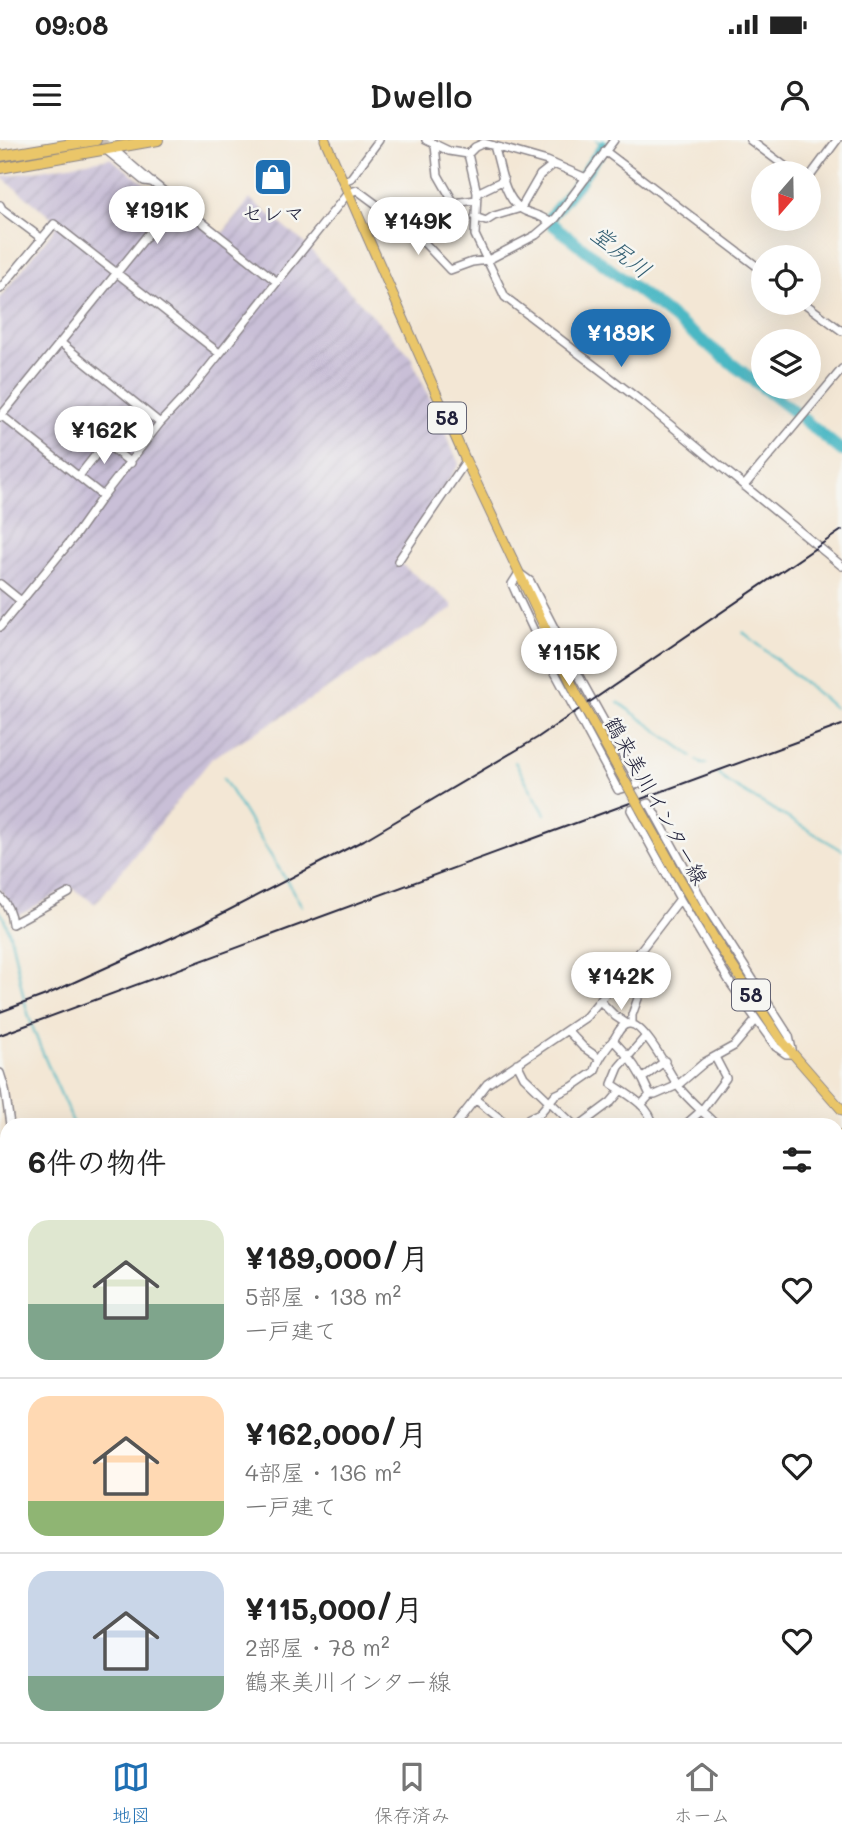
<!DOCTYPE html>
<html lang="ja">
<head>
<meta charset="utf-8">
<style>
  :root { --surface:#fff; --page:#f6f6f6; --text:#222; --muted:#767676; --line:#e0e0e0; --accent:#1f6fb2 }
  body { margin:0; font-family:Mali,"Klee One",sans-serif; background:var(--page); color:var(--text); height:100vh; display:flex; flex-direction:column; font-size:26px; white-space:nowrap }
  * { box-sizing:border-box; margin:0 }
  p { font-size:23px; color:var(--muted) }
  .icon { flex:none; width:38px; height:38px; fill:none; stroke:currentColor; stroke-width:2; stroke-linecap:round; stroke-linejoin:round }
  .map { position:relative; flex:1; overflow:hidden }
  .details { position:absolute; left:0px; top:978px; width:844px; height:625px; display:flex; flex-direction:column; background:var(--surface); border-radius:21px 21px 0 0; box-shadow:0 7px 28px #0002 }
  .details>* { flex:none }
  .needle { width:46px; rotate:200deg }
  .fabs { position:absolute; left:751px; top:21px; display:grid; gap:14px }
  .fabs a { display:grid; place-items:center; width:70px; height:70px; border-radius:50%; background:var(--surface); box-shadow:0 7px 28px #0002; font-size:35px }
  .price { position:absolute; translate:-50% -60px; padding:0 16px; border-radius:24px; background:#fff; color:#222; font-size:23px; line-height:46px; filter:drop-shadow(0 2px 4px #0008) }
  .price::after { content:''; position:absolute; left:50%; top:42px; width:21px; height:16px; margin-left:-10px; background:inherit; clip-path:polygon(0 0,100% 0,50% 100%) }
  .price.on { background:var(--accent); color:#fff }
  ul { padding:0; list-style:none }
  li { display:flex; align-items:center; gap:21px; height:175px; padding:0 28px }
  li+li { border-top:2px solid var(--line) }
  li span { display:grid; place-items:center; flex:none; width:196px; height:140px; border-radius:21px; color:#555 }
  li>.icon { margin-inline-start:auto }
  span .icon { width:84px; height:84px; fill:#fffc; stroke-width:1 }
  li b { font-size:30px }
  h2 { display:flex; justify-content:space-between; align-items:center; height:84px; padding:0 28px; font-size:30px }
  .status { display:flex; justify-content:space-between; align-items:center; height:49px; padding:0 35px; background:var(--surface); direction:ltr }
  .status svg { height:19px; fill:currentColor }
  header { display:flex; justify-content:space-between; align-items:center; height:91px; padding:0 28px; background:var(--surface); font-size:32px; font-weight:600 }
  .tabs { display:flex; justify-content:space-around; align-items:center; height:98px; border-top:2px solid var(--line); background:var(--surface); font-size:19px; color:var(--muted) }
  .tabs a { display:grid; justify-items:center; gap:4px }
  .tabs .on { color:var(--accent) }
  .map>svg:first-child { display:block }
  .industrial { fill:url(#industrial-furrows) }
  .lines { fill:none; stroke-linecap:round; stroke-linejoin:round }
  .stream { stroke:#4bb8c4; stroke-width:2 }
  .river { stroke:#4bb8c4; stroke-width:12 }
  .minor-tunnel { stroke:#c9c0b6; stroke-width:7; stroke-dasharray:7 3.5; stroke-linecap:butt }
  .minor-casing { stroke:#8a8488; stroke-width:10 }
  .major-casing { stroke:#8a8488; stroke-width:11 }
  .highway-casing { stroke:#8a8488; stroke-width:12 }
  .minor { stroke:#fff; stroke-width:7 }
  .major { stroke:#eac669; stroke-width:9 }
  .highway { stroke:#eac669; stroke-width:10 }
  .rail { stroke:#22223b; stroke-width:2 }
  .major-bridge-casing { stroke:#8a8488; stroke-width:11; stroke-linecap:butt }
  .major-bridge { stroke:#eac669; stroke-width:9 }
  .labels { text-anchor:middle; stroke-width:5; stroke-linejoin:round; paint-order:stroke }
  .shield { fill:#f6f6f2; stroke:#626272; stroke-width:2 }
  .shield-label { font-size:19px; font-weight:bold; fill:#22223b }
  .poi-label { font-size:21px; fill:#22223b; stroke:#f6f6f2 }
  .street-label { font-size:21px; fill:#22223b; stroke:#f6f6f2 }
  .water-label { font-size:23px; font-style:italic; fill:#325e72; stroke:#f6f6f2 }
</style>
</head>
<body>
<div class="status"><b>09:08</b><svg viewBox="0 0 49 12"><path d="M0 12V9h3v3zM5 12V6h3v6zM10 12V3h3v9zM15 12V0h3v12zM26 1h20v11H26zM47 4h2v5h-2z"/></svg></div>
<header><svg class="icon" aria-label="menu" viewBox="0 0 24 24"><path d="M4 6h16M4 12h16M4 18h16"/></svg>Dwello<svg class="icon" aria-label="person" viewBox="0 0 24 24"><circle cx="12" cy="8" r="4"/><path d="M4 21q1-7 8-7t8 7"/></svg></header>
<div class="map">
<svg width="842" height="1602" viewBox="0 0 842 1602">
  <defs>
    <pattern id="industrial-furrows" width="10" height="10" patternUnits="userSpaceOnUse" patternTransform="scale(1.75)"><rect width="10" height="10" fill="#c9bfd7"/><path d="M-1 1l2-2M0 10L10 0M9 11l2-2" fill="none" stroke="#aca4b9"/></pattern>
  </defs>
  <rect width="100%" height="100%" fill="#f6f6f2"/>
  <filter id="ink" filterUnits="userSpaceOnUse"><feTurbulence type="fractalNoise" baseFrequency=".0143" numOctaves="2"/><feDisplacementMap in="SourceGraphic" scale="14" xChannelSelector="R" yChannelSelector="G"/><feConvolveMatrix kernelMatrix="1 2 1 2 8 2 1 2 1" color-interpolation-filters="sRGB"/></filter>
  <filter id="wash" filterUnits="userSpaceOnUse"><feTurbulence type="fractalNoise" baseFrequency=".00686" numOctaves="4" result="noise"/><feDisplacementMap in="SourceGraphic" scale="28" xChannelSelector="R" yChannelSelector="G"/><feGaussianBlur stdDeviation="1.57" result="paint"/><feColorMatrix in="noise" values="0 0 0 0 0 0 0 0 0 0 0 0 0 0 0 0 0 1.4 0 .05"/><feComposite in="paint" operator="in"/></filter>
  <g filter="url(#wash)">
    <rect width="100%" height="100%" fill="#f3e7d5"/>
    <path class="industrial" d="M110 18 219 98 250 59 302 101 410 215 459 324 397 421 452 464V469L295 569 212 618 96 763H94L70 747 16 777 0 749V158L59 83 1 37Z"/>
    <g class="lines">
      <path class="stream" d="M596 0 606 7
        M743 492 835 568
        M618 562 692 616
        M697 620 702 624H706
        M515 622 545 674
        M718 633 727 642 842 710
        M223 638 302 766
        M0 771C15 796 18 840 27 870 38 909 59 947 74 985
        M0 1513 7 1516
        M157 1596 168 1602
        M221 1596V1602"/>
      <path class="river" d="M584 34 604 6
        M550 77 581 40
        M552 84 798 275
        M803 279 842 311"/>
    </g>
  </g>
  <g filter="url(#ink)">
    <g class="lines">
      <path class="minor-tunnel" d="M101 0 113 9"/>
      <g class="minor-casing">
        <path id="minor" d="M426 0 449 11 468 14 475 7 484 3 547 21 586 38
          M750 0 794 33
          M435 5 438 35 454 63
          M494 6C501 26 502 54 520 68 529 75 542 74 550 83
          M106 10 144 41 152 42 277 142
          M605 11 763 131
          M119 14 151 42
          M468 14 477 53 475 95 505 157 646 265 842 426
          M808 39 837 0
          M344 41 351 38 379 0
          M477 53 504 40
          M0 65 2 69 41 98
          M475 77 486 81 494 76 521 68 540 35 554 24
          M410 90 425 85 439 70 454 63 476 60
          M0 149 54 84 219 213
          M804 163 842 191
          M61 203 160 283
          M1 275 103 356
          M0 277 175 61
          M79 336 105 303 131 323
          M744 346 842 229
          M398 421 466 321
          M519 433 530 441 580 538 639 644 618 650 544 512 516 453 512 444Z
          M0 444 21 461
          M0 487 74 397 103 356 160 283 190 251 348 53 357 50 415 93 450 130 472 122 488 120 536 95 556 78 614 0
          M649 663 704 763 789 896 793 914H786L776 907 731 844 680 759 631 670Z
          M0 757C8 765 11 773 12 784L69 753
          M600 861 615 876 627 884
          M632 884V875L641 850 639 845 643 835
          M567 890 583 907 600 919
          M646 896 619 927 612 944C627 954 650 966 653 985
          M613 900C630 917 641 933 650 955L641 965
          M517 923 524 937 574 985
          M0 933 5 949 10 985
          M643 938 665 921
          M650 955H655L678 945 705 922 734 906 756 880
          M475 959 508 985
          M455 985 487 944 586 877 630 824 680 759
          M524 985 529 978 540 973 555 955 572 947 595 931C598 919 606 909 614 899 618 893 621 884 629 884 644 882 670 934 678 946 689 961 704 972 716 985
          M580 985 611 962 621 950
          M672 985H675
          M685 985 702 970 726 938 715 917
          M0 1017 7 1015
          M836 1235 842 1228
          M836 1270 842 1275
          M0 1506 7 1510
          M836 1547 842 1552
          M169 1596 180 1602
          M520 1596 534 1602
          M548 1596 552 1602
          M395 1602 400 1596
          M468 1602V1596
          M574 1602 579 1596
          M605 1602 609 1596"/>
      </g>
      <g class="major-casing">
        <path id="major" d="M325 0 466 321 576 553
          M674 729 714 798 781 900 842 970
          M836 1000 842 994
          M0 1235 7 1234"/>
      </g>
      <g class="highway-casing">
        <path id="highway" d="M0 16 96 0
          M0 28 158 0"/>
      </g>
      <use href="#minor" class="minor"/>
      <use href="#major" class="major"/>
      <use href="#highway" class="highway"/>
      <path class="rail" d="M0 872 46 855 204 783 364 700 537 598 842 390
        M0 895 842 585"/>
      <g class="major-bridge-casing">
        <path id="major-bridge" d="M576 553 674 729"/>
      </g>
      <use href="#major-bridge" class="major-bridge"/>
    </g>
  </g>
  <defs>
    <g id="shop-square" transform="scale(2.0125)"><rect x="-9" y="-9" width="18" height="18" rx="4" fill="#1f6fb2" stroke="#f6f6f2"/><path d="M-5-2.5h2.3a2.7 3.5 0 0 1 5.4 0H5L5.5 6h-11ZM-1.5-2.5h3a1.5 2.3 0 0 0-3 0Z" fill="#fff"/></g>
  </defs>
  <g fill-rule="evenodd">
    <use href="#shop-square" x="273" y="37"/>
  </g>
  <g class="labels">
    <g class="shield">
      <rect x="428" y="262.5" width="38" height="31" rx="5"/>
      <rect x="732" y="839.5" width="38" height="31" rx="5"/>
    </g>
    <g class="shield-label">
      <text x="447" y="285">58</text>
      <text x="751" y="862">58</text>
    </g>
    <g class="poi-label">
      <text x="273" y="81">セレマ</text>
    </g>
    <g class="street-label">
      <text transform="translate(656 661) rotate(61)" y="7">鶴来美川インター線</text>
    </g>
    <g class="water-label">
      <text transform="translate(621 112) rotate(38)" y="8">堂尻川</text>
    </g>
  </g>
</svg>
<div class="fabs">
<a><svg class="needle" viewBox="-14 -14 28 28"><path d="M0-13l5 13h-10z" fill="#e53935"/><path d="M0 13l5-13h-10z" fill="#767676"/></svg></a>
<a><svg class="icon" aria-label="locate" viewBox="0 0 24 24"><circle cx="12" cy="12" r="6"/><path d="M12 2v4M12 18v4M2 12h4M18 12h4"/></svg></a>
<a><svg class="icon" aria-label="layers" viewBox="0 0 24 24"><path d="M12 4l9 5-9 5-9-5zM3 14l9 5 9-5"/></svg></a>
</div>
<b class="price" style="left:157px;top:106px">¥191K</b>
<b class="price" style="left:418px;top:117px">¥149K</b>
<b class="price on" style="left:621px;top:229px">¥189K</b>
<b class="price" style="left:104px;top:326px">¥162K</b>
<b class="price" style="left:569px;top:548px">¥115K</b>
<b class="price" style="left:621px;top:872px">¥142K</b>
<section class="details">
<h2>6件の物件<svg class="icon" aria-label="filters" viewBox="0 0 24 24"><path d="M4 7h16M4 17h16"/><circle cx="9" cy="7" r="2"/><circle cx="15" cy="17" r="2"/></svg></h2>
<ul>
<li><span style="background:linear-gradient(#dfe7d0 60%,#7fa58c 0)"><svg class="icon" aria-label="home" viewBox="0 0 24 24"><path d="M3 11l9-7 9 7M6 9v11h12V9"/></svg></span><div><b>¥189,000/月</b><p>5部屋 · 138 m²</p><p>一戸建て</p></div><svg class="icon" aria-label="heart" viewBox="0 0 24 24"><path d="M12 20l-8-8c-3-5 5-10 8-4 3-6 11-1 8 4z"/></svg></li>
<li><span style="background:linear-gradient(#ffd9b3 75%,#8fb573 0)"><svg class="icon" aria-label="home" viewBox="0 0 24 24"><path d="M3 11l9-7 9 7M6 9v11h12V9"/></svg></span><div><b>¥162,000/月</b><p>4部屋 · 136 m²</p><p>一戸建て</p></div><svg class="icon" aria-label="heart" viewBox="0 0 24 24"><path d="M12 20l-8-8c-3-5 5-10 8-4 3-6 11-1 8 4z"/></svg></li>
<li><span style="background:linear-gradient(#c9d6e8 75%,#7fa58c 0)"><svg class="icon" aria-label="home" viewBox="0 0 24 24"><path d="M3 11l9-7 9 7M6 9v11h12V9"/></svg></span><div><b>¥115,000/月</b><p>2部屋 · 78 m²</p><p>鶴来美川インター線</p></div><svg class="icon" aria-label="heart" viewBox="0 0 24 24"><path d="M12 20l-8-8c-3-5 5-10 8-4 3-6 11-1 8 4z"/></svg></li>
</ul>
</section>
</div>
<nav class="tabs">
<a class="on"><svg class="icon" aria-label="map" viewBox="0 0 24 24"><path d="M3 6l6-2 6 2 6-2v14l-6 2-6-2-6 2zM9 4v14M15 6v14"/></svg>地図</a>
<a><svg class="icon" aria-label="saved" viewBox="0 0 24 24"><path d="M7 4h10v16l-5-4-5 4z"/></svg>保存済み</a>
<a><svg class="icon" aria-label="home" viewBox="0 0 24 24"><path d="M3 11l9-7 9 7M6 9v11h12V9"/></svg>ホーム</a>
</nav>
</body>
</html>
